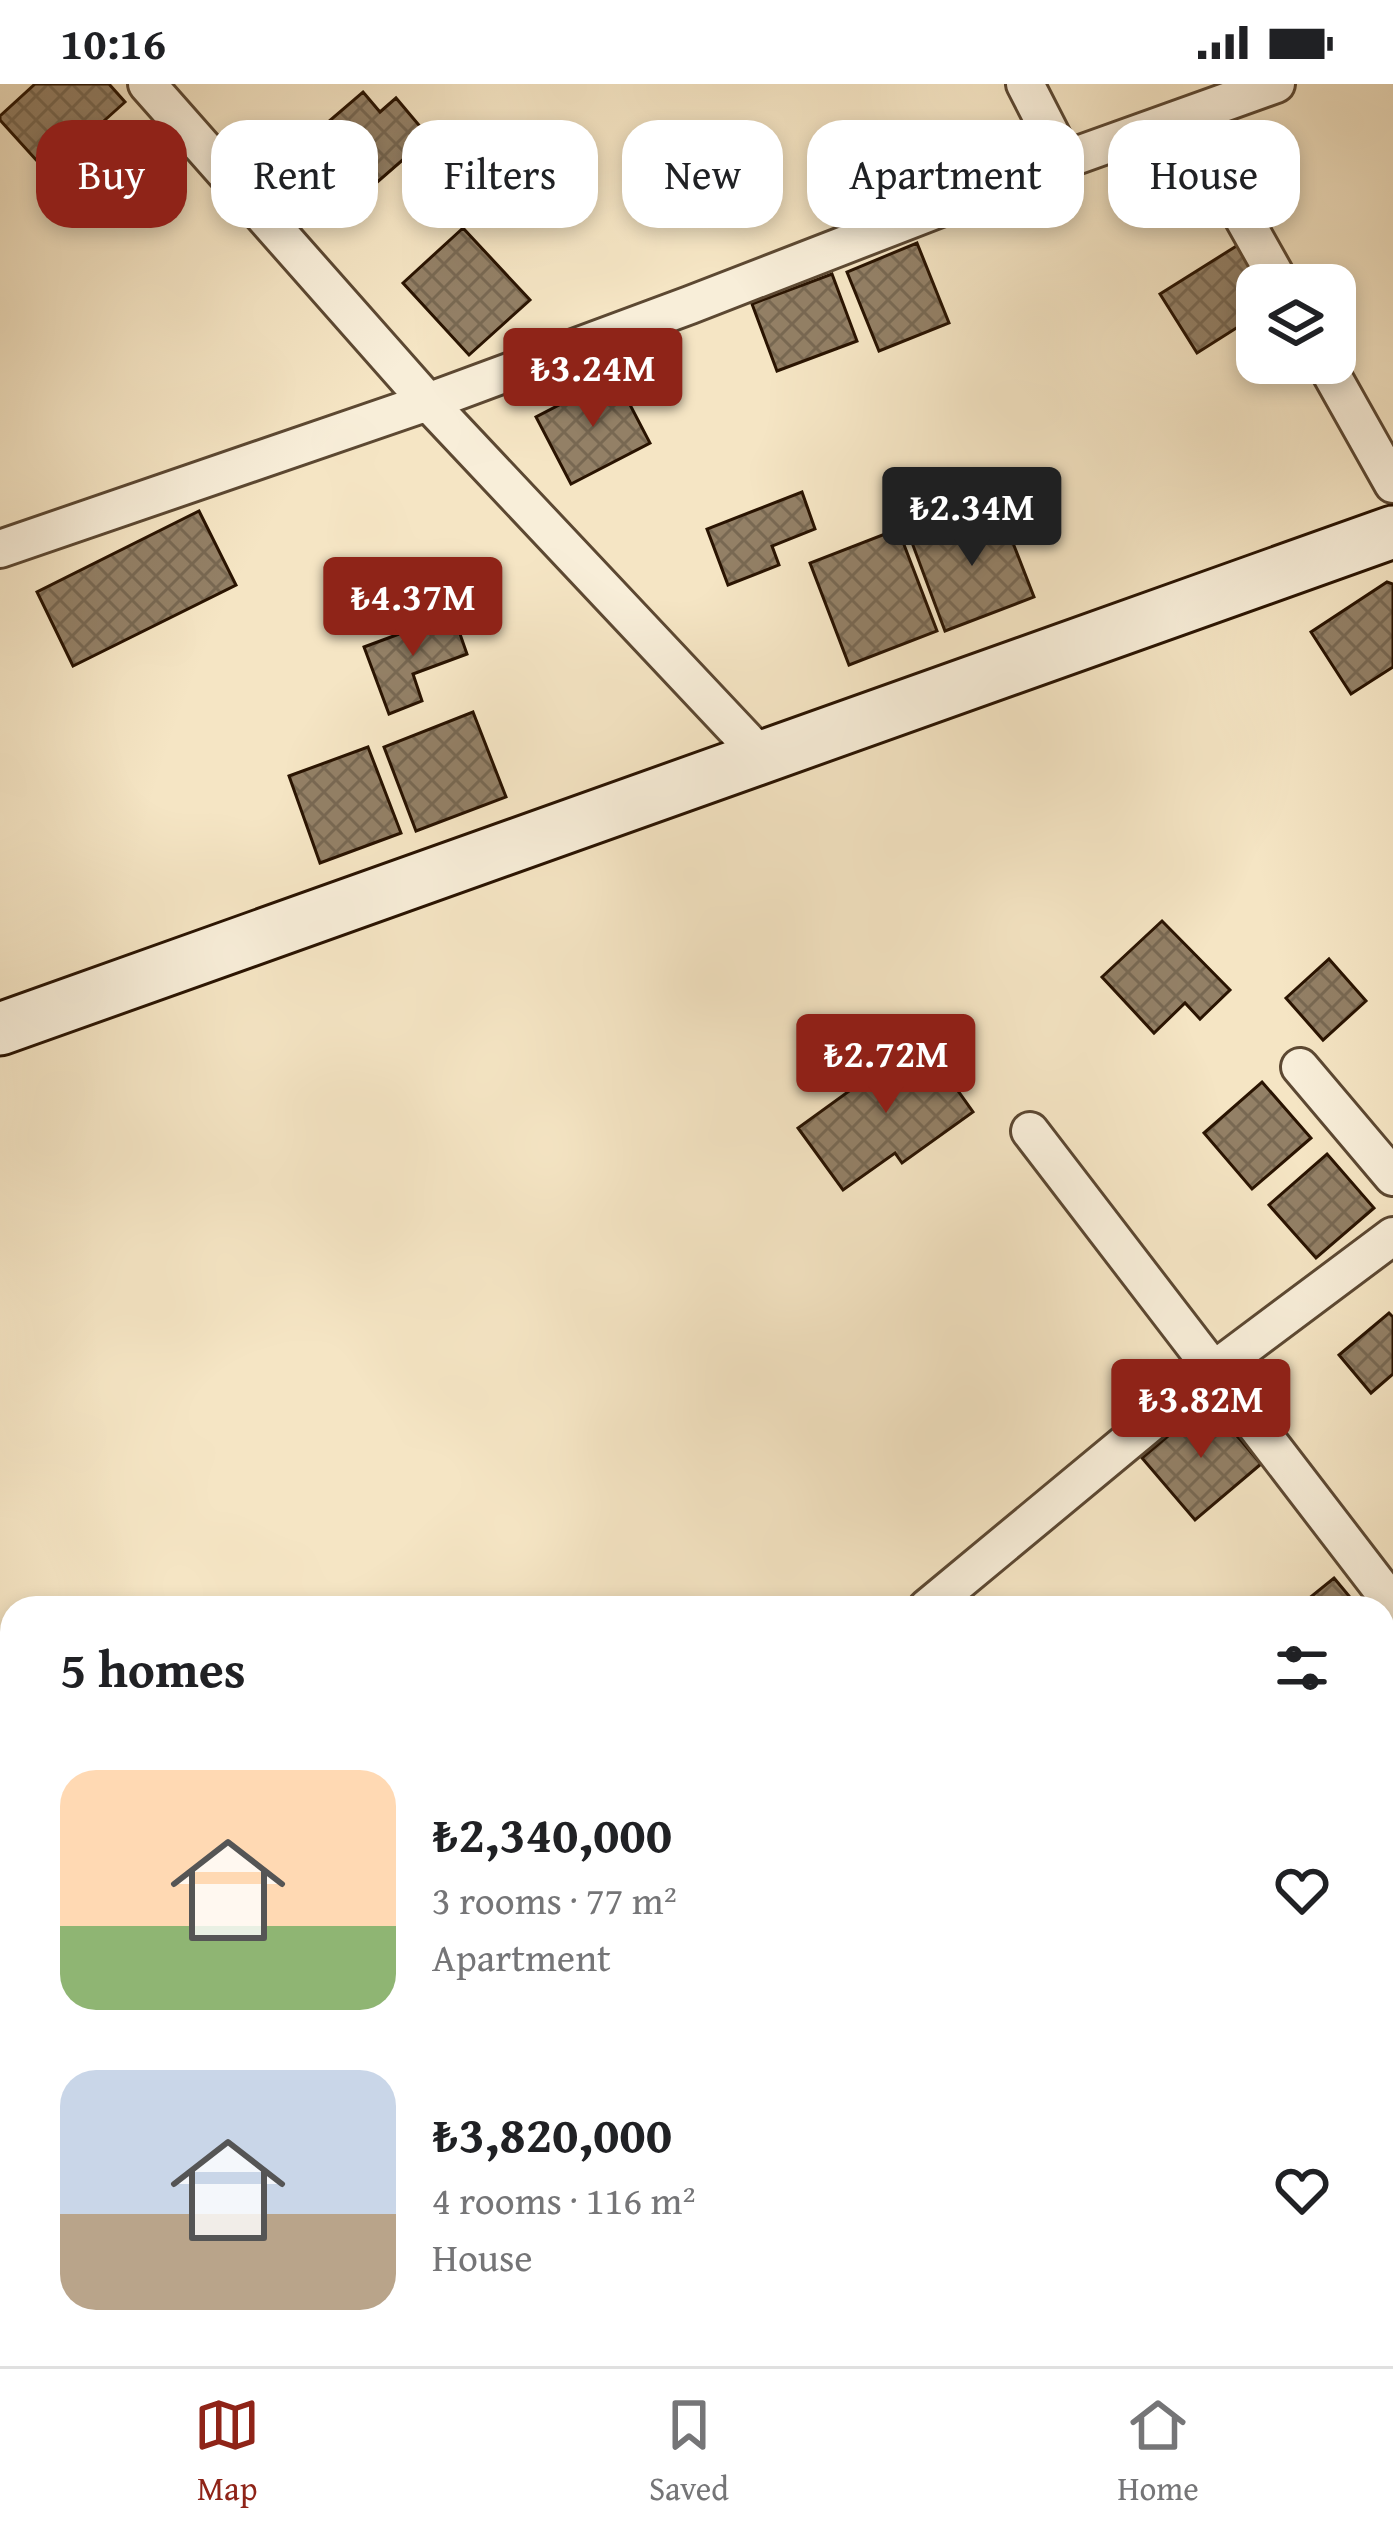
<!DOCTYPE html>
<html lang="en">
<head>
<meta charset="utf-8">
<style>
  :root { --surface:#fff; --page:#f6f6f6; --text:#202124; --muted:#757577; --line:#e0e0e0; --accent:#8f2418 }
  body { margin:0; font-family:"Gentium Book Plus",serif; background:var(--page); color:var(--text); height:100vh; display:flex; flex-direction:column; font-size:45px; white-space:nowrap }
  * { box-sizing:border-box; margin:0 }
  p { font-size:39px; color:var(--muted) }
  .icon { flex:none; width:66px; height:66px; fill:none; stroke:currentColor; stroke-width:2; stroke-linecap:round; stroke-linejoin:round }
  .map { position:relative; flex:1; overflow:hidden }
  .sheet { position:absolute; left:0px; top:1512px; width:1395px; height:771px; display:flex; flex-direction:column; background:var(--surface); border-radius:36px 36px 0 0; box-shadow:0 6px 18px #0003 }
  .sheet>* { flex:none }
  .guide { position:absolute; left:36px; top:36px; width:1323px; height:108px; display:flex; gap:24px }
  .tools { position:absolute; left:1236px; top:180px; display:grid; gap:24px }
  .tools a { display:grid; place-items:center; width:120px; height:120px; border-radius:24px; background:var(--surface); box-shadow:0 6px 18px #0003; font-size:60px }
  .price { position:absolute; translate:-50% -102px; padding:0 27px; border-radius:12px; background:var(--accent); color:#fff; font-size:39px; line-height:78px; filter:drop-shadow(0 3px 6px #0008) }
  .price::after { content:''; position:absolute; left:50%; top:72px; width:36px; height:27px; margin-left:-18px; background:inherit; clip-path:polygon(0 0,100% 0,50% 100%) }
  .price.on { background:#222; color:#fff }
  ul { padding:0; list-style:none }
  li { display:flex; align-items:center; gap:36px; height:300px; padding:0 60px }
  li span { display:grid; place-items:center; flex:none; width:336px; height:240px; border-radius:36px; color:#555 }
  li>.icon { margin-inline-start:auto }
  span .icon { width:144px; height:144px; fill:#fffc; stroke-width:1 }
  li b { font-size:51px }
  h2 { display:flex; justify-content:space-between; align-items:center; height:144px; padding:0 60px; font-size:51px }
  .pill { padding:0 42px; border-radius:36px; background:var(--surface); box-shadow:0 6px 18px #0003; font-size:42px; line-height:108px }
  .pill.on { background:var(--accent); color:#fff }
  .status { display:flex; justify-content:space-between; align-items:center; height:84px; padding:0 60px; background:var(--surface); direction:ltr }
  .status svg { height:33px; fill:currentColor }
  .tab-bar { display:flex; justify-content:space-around; align-items:center; height:168px; border-top:3px solid var(--line); background:var(--surface); font-size:33px; color:var(--muted) }
  .tab-bar a { display:grid; justify-items:center; gap:6px }
  .tab-bar .on { color:var(--accent) }
  .map>svg:first-child { display:block }
  .building { fill:url(#building-cross-hatch); stroke:#291301; stroke-width:3 }
  .lines { fill:none; stroke-linecap:round; stroke-linejoin:round }
  .street-casing { stroke:#5c4832; stroke-width:42 }
  .secondary-casing { stroke:#291301; stroke-width:57 }
  .street { stroke:#f8eed9; stroke-width:36 }
  .secondary { stroke:#f8eed9; stroke-width:51 }
</style>
</head>
<body>
<div class="status"><b>10:16</b><svg viewBox="0 0 49 12"><path d="M0 12V9h3v3zM5 12V6h3v6zM10 12V3h3v9zM15 12V0h3v12zM26 1h20v11H26zM47 4h2v5h-2z"/></svg></div>
<div class="map">
<svg width="1393" height="2282" viewBox="0 0 1393 2282">
  <defs>
    <pattern id="building-cross-hatch" width="8" height="8" patternUnits="userSpaceOnUse" patternTransform="scale(3)"><rect width="8" height="8" fill="#938066"/><path d="M0 0l8 8M0 8l8-8" fill="none" stroke="#786852"/></pattern>
  </defs>
  <rect width="100%" height="100%" fill="#f5e5c4"/>
  <filter id="stains"><feTurbulence type="fractalNoise" baseFrequency=".00167" numOctaves="4"/><feColorMatrix values="0 0 0 0 .2 0 0 0 0 .09 0 0 0 0 .02 0 0 0 .5 -.17"/></filter>
  <radialGradient id="worn" r=".72"><stop offset=".6" stop-color="#630" stop-opacity="0"/><stop offset="1" stop-color="#630" stop-opacity=".3"/></radialGradient>
  <path class="building" d="M35 0H109L125 18 47 88 0 36V32Z
    M363 8 380 28 396 14 429 53 343 128 292 69Z
    M463 144 530 216 469 271 403 199Z
    M1246 156 1275 201H1257V231L1197 269 1160 210Z
    M917 159 949 239 879 267 847 188Z
    M832 190 857 257 777 287 752 220Z
    M615 292 650 359 571 400 536 333Z
    M802 408 815 445 772 462 779 481 728 501 707 445Z
    M999 423 1034 513 945 547 911 456Z
    M199 427 236 501 73 582 37 508Z
    M898 445 937 547 849 581 810 479Z
    M1387 498 1393 500V583L1351 610 1311 548Z
    M453 530 467 570 413 590 422 617 389 630 364 563Z
    M473 628 506 713 416 747 384 663Z
    M368 663 401 749 320 779 289 692Z
    M1162 837 1230 906 1200 935 1185 919 1154 949 1102 893Z
    M1329 875 1366 917 1323 956 1286 914Z
    M921 955 973 1028 902 1079 895 1069 843 1106 798 1044Z
    M1262 998 1311 1054 1252 1105 1204 1049Z
    M1327 1070 1374 1124 1316 1174 1269 1121Z
    M1389 1229 1393 1233V1290L1371 1309 1339 1271Z
    M1208 1318 1261 1380 1195 1436 1142 1374Z
    M1334 1494 1359 1524H1297Z"/>
  <g class="lines">
    <g class="street-casing">
      <path id="street" d="M147 0 428 318 762 673
        M1025 0 1064 76
        M1187 34 1281 201
        M1325 279 1393 400
        M0 465 428 318 690 221 1064 76 1276 0
        M1300 983 1393 1093
        M1030 1047 1393 1520
        M927 1524 1214 1286 1393 1152"/>
    </g>
    <g class="secondary-casing">
      <path id="secondary" d="M0 945 1393 448"/>
    </g>
    <use href="#street" class="street"/>
    <use href="#secondary" class="secondary"/>
  </g>
  <rect width="100%" height="100%" filter="url(#stains)"/>
  <rect width="100%" height="100%" fill="url(#worn)"/>
</svg>
<div class="tools">
<a><svg class="icon" aria-label="layers" viewBox="0 0 24 24"><path d="M12 4l9 5-9 5-9-5zM3 14l9 5 9-5"/></svg></a>
</div>
<b class="price" style="left:593px;top:346px">₺3.24M</b>
<b class="price on" style="left:972px;top:485px">₺2.34M</b>
<b class="price" style="left:413px;top:575px">₺4.37M</b>
<b class="price" style="left:886px;top:1032px">₺2.72M</b>
<b class="price" style="left:1201px;top:1377px">₺3.82M</b>
<div class="guide">
<a class="pill on">Buy</a>
<a class="pill">Rent</a>
<a class="pill">Filters</a>
<a class="pill">New</a>
<a class="pill">Apartment</a>
<a class="pill">House</a>
</div>
<section class="sheet">
<h2>5 homes<svg class="icon" aria-label="filters" viewBox="0 0 24 24"><path d="M4 7h16M4 17h16"/><circle cx="9" cy="7" r="2"/><circle cx="15" cy="17" r="2"/></svg></h2>
<ul>
<li><span style="background:linear-gradient(#ffd9b3 65%,#8fb573 0)"><svg class="icon" aria-label="home" viewBox="0 0 24 24"><path d="M3 11l9-7 9 7M6 9v11h12V9"/></svg></span><div><b>₺2,340,000</b><p>3 rooms · 77 m²</p><p>Apartment</p></div><svg class="icon" aria-label="heart" viewBox="0 0 24 24"><path d="M12 20l-8-8c-3-5 5-10 8-4 3-6 11-1 8 4z"/></svg></li>
<li><span style="background:linear-gradient(#c9d6e8 60%,#b9a48a 0)"><svg class="icon" aria-label="home" viewBox="0 0 24 24"><path d="M3 11l9-7 9 7M6 9v11h12V9"/></svg></span><div><b>₺3,820,000</b><p>4 rooms · 116 m²</p><p>House</p></div><svg class="icon" aria-label="heart" viewBox="0 0 24 24"><path d="M12 20l-8-8c-3-5 5-10 8-4 3-6 11-1 8 4z"/></svg></li>
</ul>
</section>
</div>
<nav class="tab-bar">
<a class="on"><svg class="icon" aria-label="map" viewBox="0 0 24 24"><path d="M3 6l6-2 6 2 6-2v14l-6 2-6-2-6 2zM9 4v14M15 6v14"/></svg>Map</a>
<a><svg class="icon" aria-label="saved" viewBox="0 0 24 24"><path d="M7 4h10v16l-5-4-5 4z"/></svg>Saved</a>
<a><svg class="icon" aria-label="home" viewBox="0 0 24 24"><path d="M3 11l9-7 9 7M6 9v11h12V9"/></svg>Home</a>
</nav>
</body>
</html>
